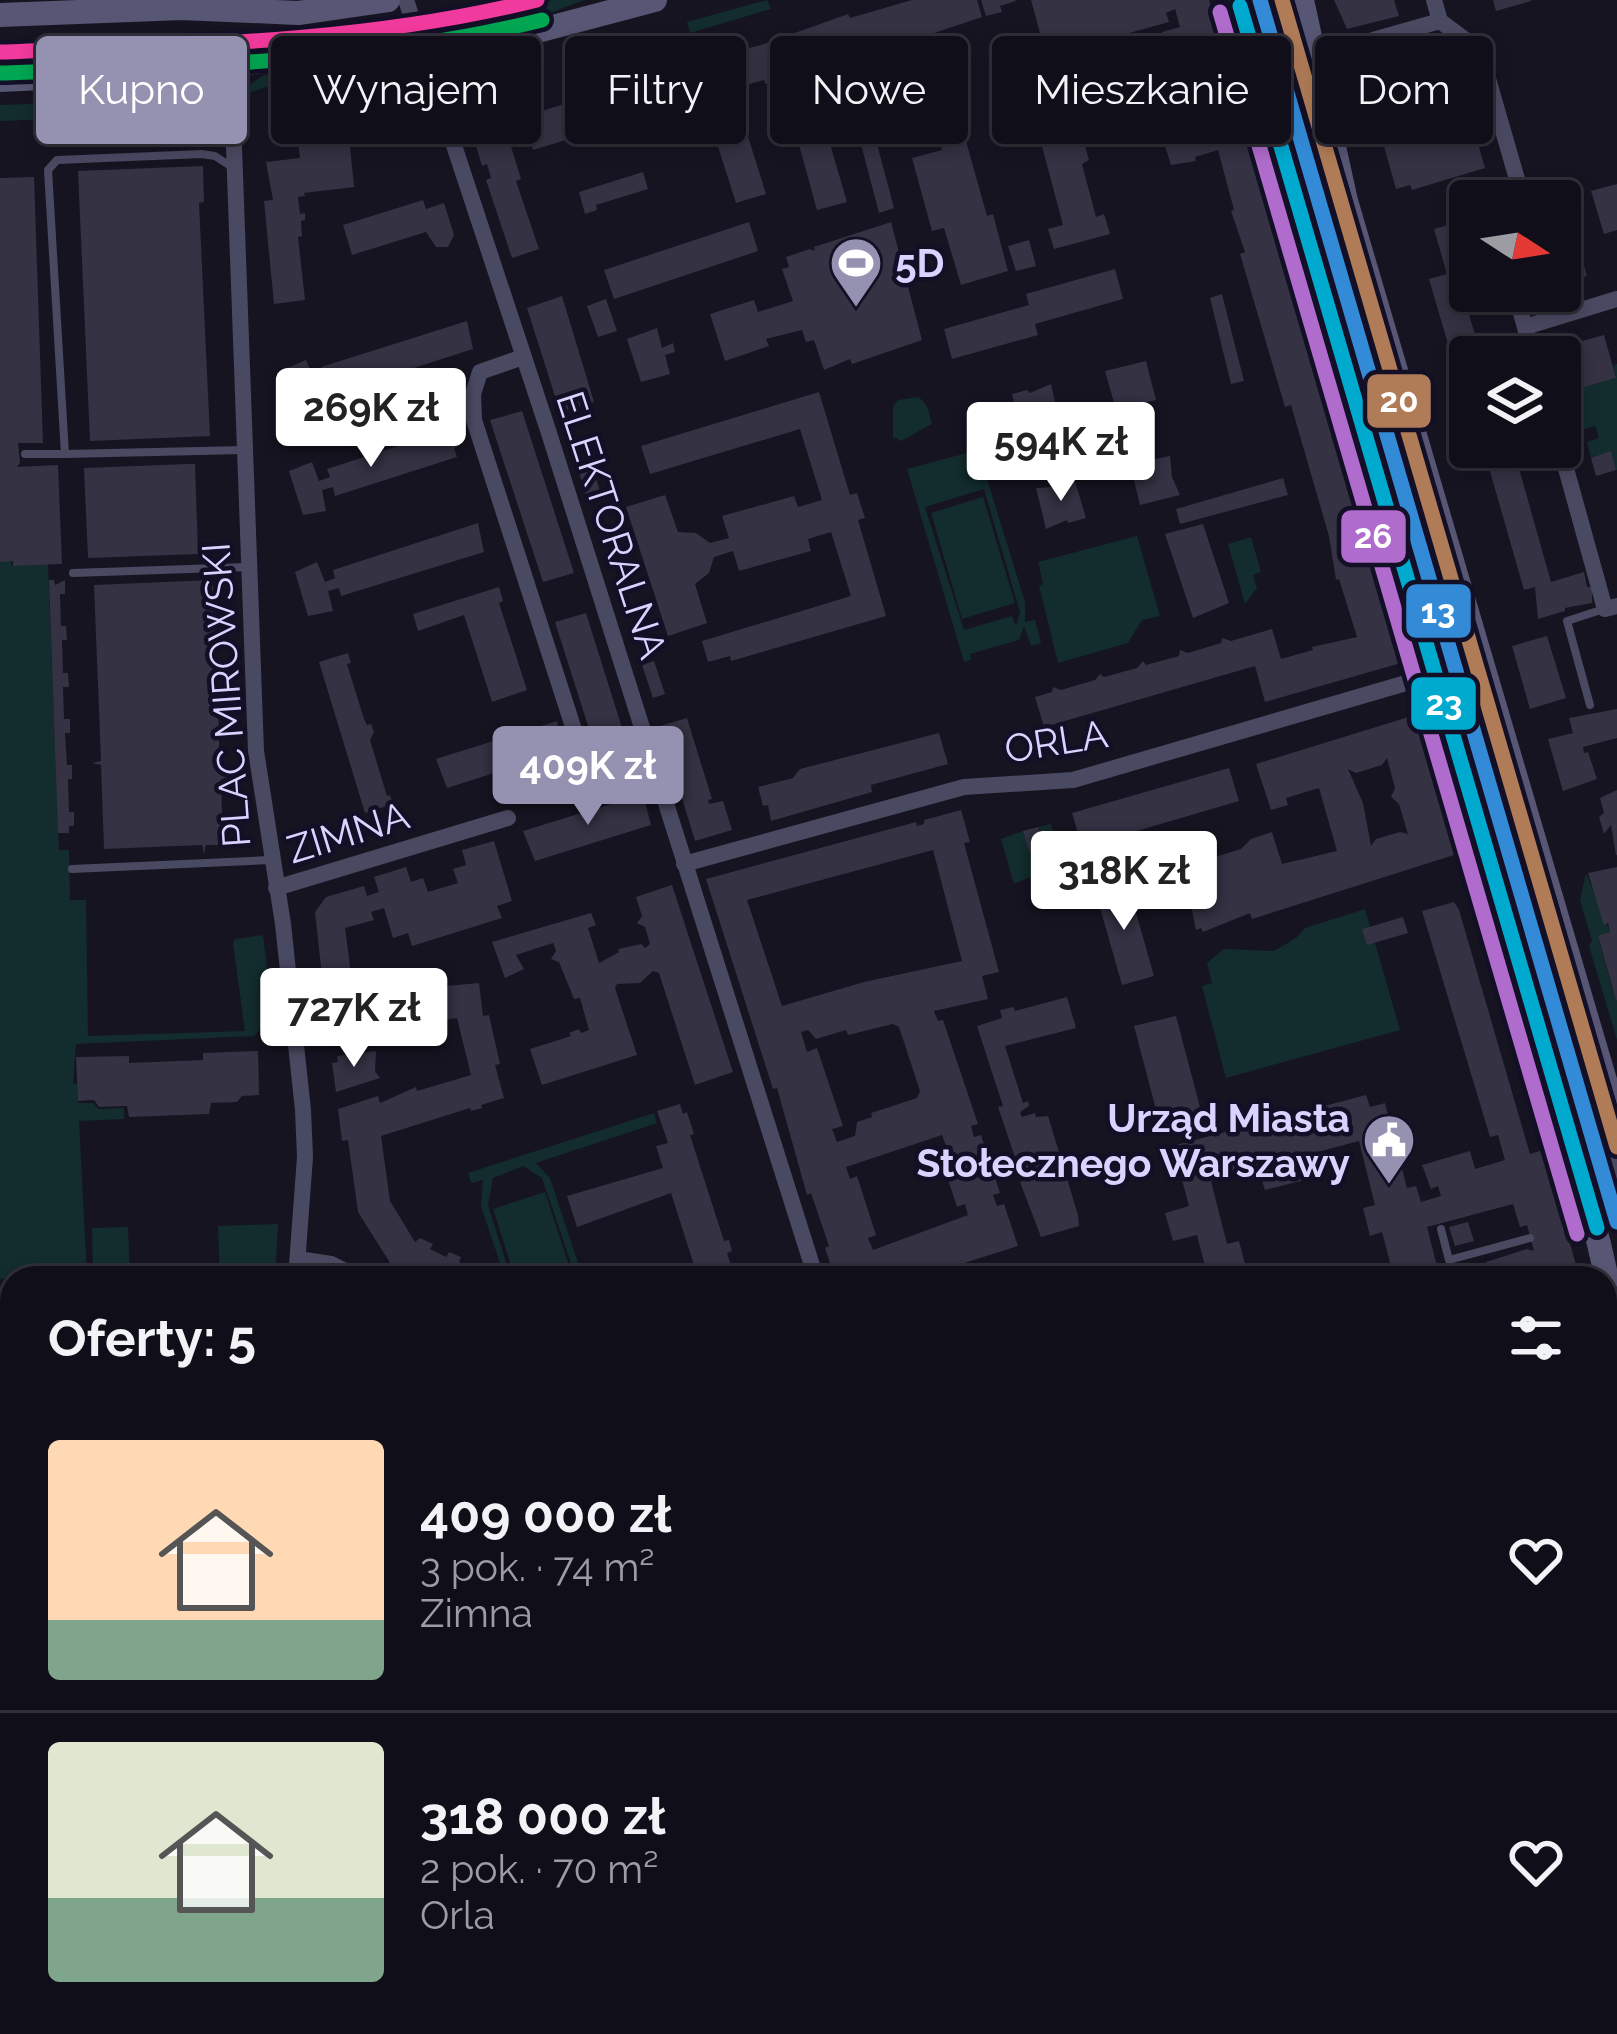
<!DOCTYPE html>
<html lang="pl">
<head>
<meta charset="utf-8">
<style>
  :root { --surface:#100f19; --page:#1e1d26; --text:#f1f3f6; --muted:#9c9ca2; --line:#302f38; --accent:#9591b1 }
  body { margin:0; font-family:Raleway,sans-serif; background:var(--page); color:var(--text); height:100vh; display:flex; flex-direction:column; font-size:45px; white-space:nowrap }
  * { box-sizing:border-box; margin:0 }
  p { font-size:39px; color:var(--muted) }
  .icon { flex:none; width:66px; height:66px; fill:none; stroke:currentColor; stroke-width:2; stroke-linecap:round; stroke-linejoin:round }
  .map { position:relative; flex:1; overflow:hidden }
  .sheet { position:absolute; left:0px; top:1266px; width:1617px; height:768px; display:flex; flex-direction:column; background:var(--surface); border-radius:36px 36px 0 0; box-shadow:0 6px 18px #0003,0 0 0 3px var(--line) }
  .sheet>* { flex:none }
  .hud { position:absolute; left:36px; top:36px; width:1545px; height:108px; display:flex; gap:24px }
  .needle { width:78px; rotate:102deg }
  .buttons { position:absolute; left:1449px; top:180px; display:grid; gap:24px }
  .buttons a { display:grid; place-items:center; width:132px; height:132px; border-radius:12px; background:var(--surface); box-shadow:0 6px 18px #0003,0 0 0 3px var(--line); font-size:60px }
  .price { position:absolute; translate:-50% -102px; padding:0 27px; border-radius:12px; background:#fff; color:#222; font-size:39px; line-height:78px; filter:drop-shadow(0 3px 6px #0008) }
  .price::after { content:''; position:absolute; left:50%; top:72px; width:36px; height:27px; margin-left:-18px; background:inherit; clip-path:polygon(0 0,100% 0,50% 100%) }
  .price.active { background:var(--accent); color:#fff }
  ul { padding:0; list-style:none }
  li { display:flex; align-items:center; gap:36px; height:300px; padding:0 48px }
  li+li { border-top:3px solid var(--line) }
  li span { display:grid; place-items:center; flex:none; width:336px; height:240px; border-radius:12px; color:#555 }
  li>.icon { margin-inline-start:auto }
  span .icon { width:144px; height:144px; fill:#fffc; stroke-width:1 }
  li b { font-size:51px }
  h2 { display:flex; justify-content:space-between; align-items:center; height:144px; padding:0 48px; font-size:51px }
  .pill { padding:0 42px; border-radius:12px; background:var(--surface); box-shadow:0 6px 18px #0003,0 0 0 3px var(--line); font-size:42px; line-height:108px }
  .pill.active { background:var(--accent); color:#fff }
  .map>svg:first-child { display:block }
  .green { fill:#132c2d; fill-rule:evenodd }
  .building { fill:#343243; fill-rule:evenodd }
  .lines { fill:none; stroke-linecap:round; stroke-linejoin:round }
  .lane { stroke:#4a4962; stroke-width:8 }
  .street { stroke:#4a4962; stroke-width:16 }
  .secondary { stroke:#575674; stroke-width:24 }
  .tram { stroke:#43596b; stroke-width:3 }
  .tram-1-casing { stroke:#130f26; stroke-width:24 }
  .tram-2-casing { stroke:#130f26; stroke-width:24 }
  .tram-3-casing { stroke:#130f26; stroke-width:24 }
  .tram-4-casing { stroke:#130f26; stroke-width:24 }
  .tram-5-casing { stroke:#130f26; stroke-width:24 }
  .tram-6-casing { stroke:#130f26; stroke-width:24 }
  .tram-1 { stroke:#f13a9d; stroke-width:15 }
  .tram-2 { stroke:#338bd7; stroke-width:15 }
  .tram-3 { stroke:#00a9ce; stroke-width:15 }
  .tram-4 { stroke:#b07c57; stroke-width:15 }
  .tram-5 { stroke:#b06ccc; stroke-width:15 }
  .tram-6 { stroke:#00a651; stroke-width:15 }
  .labels { text-anchor:middle; stroke-width:9; stroke-linejoin:round; paint-order:stroke }
  .poi-label { font-size:39px; font-weight:bold; fill:#d9d4ff; stroke:#130f26; text-anchor:start }
  .street-label { font-size:39px; fill:#d9d4ff; stroke:#130f26 }
  .line-badge { stroke:#130f26; stroke-width:4.5 }
  .badge-label { font-size:33px; text-anchor:middle; font-weight:bold; fill:#fff }
</style>
</head>
<body>
<div class="map">
<svg width="1617" height="2034" viewBox="0 0 1617 2034">
  <rect width="100%" height="100%" fill="#161421"/>
  <path class="green" d="M552 0H584L537 18 477 32 474 21Z
    M767 0 771 9 690 33 687 22Z
    M411 67 417 70 423 88 384 77 285 81 245 94 252 83 264 75Z
    M113 101 159 110 154 115 0 121V105Z
    M1617 364V470H1616L1611 452 1591 458 1587 442 1599 438 1595 426 1584 429 1573 390 1616 378 1613 365Z
    M919 397 927 406 932 424 901 441 893 437V407L898 400Z
    M978 450 1025 602V622L1035 620 1041 643 1031 646 1024 626 1019 640 970 654 971 660 964 662 907 469ZM984 489 1020 612 1016 626 1012 616 964 630 925 507Z
    M983 497 1015 603 962 619 931 513Z
    M1137 536 1160 616 1142 620 1128 643 1058 663 1039 586 1043 584 1038 562Z
    M1251 537 1261 572 1253 575 1257 588 1245 604 1228 544Z
    M0 561H11L12 566 48 564 59 850H69L70 900H86L88 1036 245 1031 233 943 235 939 263 935 273 1017 254 1036 76 1044 73 1083 77 1084 78 1103H93L99 1109 124 1108V1119L79 1121 87 1276 0 1279Z
    M1051 824 1062 863 1014 884 1001 839 1023 831 1030 852 1044 847 1038 827Z
    M1586 873 1610 932 1598 937 1613 991H1617V1040L1589 946 1592 941 1580 900Z
    M1365 909 1370 926 1363 929 1375 943 1400 1030 1226 1078 1202 986 1212 983 1207 963 1224 949 1274 951 1296 938 1305 928Z
    M654 1113 657 1123 536 1163 550 1178 583 1278H576L542 1178 523 1166 493 1178 488 1205 511 1278H505L481 1206 483 1180 471 1183 468 1173Z
    M545 1192 573 1278H515L493 1209Z
    M278 1224 275 1278H220L218 1226Z
    M128 1227 130 1278H93L92 1228Z
    M12 1676V1782L0 1786V1682Z
    M12 1823V2022H929L935 2029 943 2022H959L968 2034H0V1827Z"/>
  <path class="building" d="M912 0H977L982 17 883 50 881 46 859 52 862 61 802 79 799 70 778 76 779 80 765 84 764 80 721 92 722 96 709 100 707 96 677 105 666 69 761 45 848 14 850 18Z
    M981 0H1015L1016 1 1000 6 1002 12 986 16Z
    M1031 0H1209L1221 46 1170 62 1162 32 1180 27 1175 9 1166 13 1169 22 1093 43 1095 48 1066 56 1070 71 1056 75 1052 66 1041 68 1020 74V86L1006 90 998 60 1007 57 1005 46 1017 36 1040 33Z
    M1334 0H1394L1399 16 1347 29Z
    M1493 0H1531V1L1496 11Z
    M1384 55 1389 72 1361 81 1356 63Z
    M1453 58 1485 168 1412 190 1410 185 1396 189 1378 125 1439 107 1426 66Z
    M958 62 970 104 966 105 969 113 959 116 987 216 993 214 1008 271 961 285 944 228 932 231 912 158 942 150 933 114 902 122 890 80Z
    M638 82 648 115 623 123 624 126 610 131 608 127 533 150 529 137 510 143 521 179 516 181 539 249 512 258 486 180 491 178 487 164 482 166 464 106 517 91 525 116Z
    M1241 105 1280 242 1277 243 1283 263 1401 663 1265 702 1255 666 1044 727 1035 697 1052 692 1053 687 1061 690 1095 680 1100 674 1104 677 1137 668 1143 661 1146 665 1179 656 1180 650 1188 653 1221 643 1222 638 1231 641 1272 629 1281 659 1313 650 1312 647 1357 637 1339 579 1336 580 1329 536 1291 405 1285 407 1240 254 1245 252 1231 211 1234 210 1218 150 1195 157 1196 161 1171 165 1160 130Z
    M1079 124 1089 160 1082 164 1096 217 1104 214 1110 234 1054 249 1048 229 1063 225 1039 135Z
    M745 127 766 194 736 203 715 137Z
    M873 129 894 208 879 213 858 133Z
    M349 136 354 187 304 193 305 196 298 197 300 214 305 213V220L301 221 302 236 298 237 305 300 274 304 264 201 273 200 266 162 300 158 298 142Z
    M828 137 847 202 817 210 799 145Z
    M203 166 204 202 199 203 210 436 90 441 78 171Z
    M643 172 648 189 596 205 597 210 585 214 579 192Z
    M34 177 43 443H18L20 463 17 467 58 465 62 564 13 566V561L0 562V178Z
    M1617 184V230L1604 234 1591 191Z
    M423 200 426 209 444 203 454 235 448 247H436L426 232 352 255 343 225Z
    M1466 220 1470 269 1456 273 1482 357H1470L1469 416 1429 279 1447 274 1434 229Z
    M749 222 758 251 614 299 604 270Z
    M891 222 922 340 852 364 850 359 824 370 814 340 806 342 802 330 766 339 769 346 725 361 710 314 754 300 758 312 793 301 782 269 789 267 786 257 810 249 815 251 814 247Z
    M1574 232 1587 276 1560 284V236Z
    M1029 240 1036 266 1016 271 1008 246Z
    M1115 269 1123 299 1035 324 1038 335 952 359 944 329 1029 305 1026 294Z
    M1222 294 1244 381 1231 384 1210 298Z
    M562 296 594 402 560 412 527 308Z
    M606 299 617 331 598 337 587 306Z
    M467 321 473 349 330 395 327 386 317 389 320 410 297 414 283 370 306 360 314 379 324 376 321 367Z
    M657 328 662 348 673 343 675 352 665 355 670 374 641 382 627 339Z
    M1604 335 1616 378 1577 389 1564 346Z
    M1146 361 1156 400 1116 410 1105 371Z
    M1051 384 1060 425 1021 433 1012 394 1027 390 1030 393Z
    M819 392 850 495 857 493 865 518 858 520 886 616 731 661 730 656 708 662 702 641 851 596 831 532 808 539 811 551 739 571 733 551 714 557 709 573 695 584 707 623 668 636 626 507 665 495 678 532 696 533 710 543 729 538 722 516 794 496 798 507 822 500 800 429 650 474 641 446Z
    M522 411 574 573 543 582 490 420Z
    M448 430 458 446 454 448 457 457 335 496 333 487 322 490 326 511 303 515 289 471 312 462 319 481 330 477 327 469Z
    M1483 447H1513L1551 582 1584 572 1587 587H1592V603L1565 608V611L1538 619 1535 587 1524 590Z
    M1611 451 1616 470 1596 476 1591 458Z
    M1170 456 1172 477 1180 495 1140 505 1130 464Z
    M590 461 601 494 587 498 577 466Z
    M187 464H195L198 554 88 558 84 468Z
    M1074 478 1086 518 1068 523 1067 520 1046 529 1036 488 1053 487Z
    M1283 478 1288 495 1180 524 1176 509Z
    M478 523 484 552 341 596 339 588 328 591 333 611 308 616 295 572 317 562 325 582 335 578 333 570Z
    M1203 524 1229 603 1193 618 1165 534Z
    M49 580H54L55 585 65 580V594H60L61 626H66L67 640H62L63 673H68L69 687H63L64 719H70V733H65L67 765H72V779H68L69 812H74V826H69V833H58Z
    M213 580 216 664 225 666 217 668 220 775 229 777 221 779 223 845H206L204 854 202 845 104 849 101 765 92 763 101 761 94 585Z
    M499 587 503 601 499 603 527 690 492 702 464 615 418 631 413 614Z
    M586 613 628 747 598 757 555 622Z
    M1547 636 1566 698 1530 709 1512 646Z
    M348 653 351 663 347 664 364 719 367 725 371 724 374 732 370 740 387 796 390 795 393 804 365 813 319 662Z
    M654 661 665 694 653 698 642 665Z
    M1617 709V738L1583 747 1584 753 1588 752 1597 779 1563 791 1548 739 1573 733 1569 718Z
    M1415 715 1454 855 1252 919 1250 913 1203 932 1201 928 1196 930 1183 867 1241 849 1251 839 1272 832 1282 864 1337 851 1319 788 1286 798 1288 805 1271 810 1256 764ZM1387 758 1395 788 1391 797 1399 804 1408 834 1400 832 1376 839 1371 846 1363 803 1348 769 1356 773 1382 765Z
    M687 718 712 799 708 800 709 804 723 801 732 830 695 841 660 726Z
    M557 721 564 751 447 788 436 759Z
    M939 733 948 764 871 785 872 792 771 821 768 805 763 806 758 787 793 778 800 769Z
    M1229 768 1239 801 1082 847 1072 813Z
    M1617 790V855H1616L1611 825 1604 834 1599 817 1604 813 1600 798Z
    M643 794 651 825 535 861 523 831Z
    M961 810 970 842 964 843 999 972 982 976 988 999 934 1011 938 1021 943 1020 978 1124 971 1126 974 1137 981 1135 1000 1193 993 1195 997 1206 1004 1204 1018 1246 917 1278H895L888 1271 880 1273 882 1278H835L825 1248 829 1246 811 1193 807 1195 777 1088 773 1089 706 879 916 822 917 826 924 824V820ZM933 850 962 961 864 982 782 1006 747 900ZM893 1024 899 1027 920 1091 917 1098 871 1113 872 1117 857 1122 855 1136 837 1142 832 1129 843 1126 817 1048 807 1052 801 1032 808 1030 816 1039 846 1030 848 1035ZM942 1135 946 1146 938 1149 957 1207 965 1204 968 1215 873 1250 868 1238 876 1235 857 1176 850 1179 846 1167Z
    M1038 827 1045 848 1029 852 1023 831Z
    M494 841 512 901 497 906 502 918 412 946 408 933 393 938 384 908 371 912 374 920 345 928 354 997 379 999V996L392 994 391 991 479 983 483 1016 489 1015 500 1064 495 1065 504 1098 481 1105 482 1108 471 1111 470 1108 381 1136 390 1201 415 1242 420 1238 433 1244 430 1249 446 1257 449 1252 461 1257 459 1262 469 1268 474 1278H415L392 1266 358 1212 348 1140 342 1141 338 1109 378 1096 380 1103 416 1087 417 1091 471 1075 457 1018 329 1040 315 912 326 897 364 886 367 896 379 892 374 877 406 867 411 882 423 878 428 892 458 883 453 869 466 865 462 850Z
    M1617 867V1000H1616L1598 936 1610 932 1608 923 1604 925 1588 873Z
    M1127 881 1154 976 1122 985 1095 890Z
    M672 885 733 1072 695 1085 659 973 653 971 640 983 617 984 615 988 637 1055 542 1085 530 1049 571 1036 569 1033 579 1029 581 1033 589 1030 580 998 574 999 559 962 551 959 556 951 553 943 516 955 524 969 505 978 492 942 591 913 596 925 588 928 599 963 619 952 618 949 641 944 645 948 650 944 645 927 637 923 642 916 636 897Z
    M1454 902 1459 910 1530 1154 1543 1150 1577 1268 1546 1278H1451L1449 1274 1474 1266 1475 1269 1487 1265 1486 1262 1527 1249 1534 1251 1527 1225 1520 1227 1513 1204 1427 1227 1440 1278H1394L1382 1232 1370 1236 1363 1208 1375 1205 1359 1141 1310 1154 1315 1177 1297 1182 1265 1190 1258 1168 1211 1181 1227 1244 1239 1241 1246 1268 1234 1272 1236 1278H1208L1197 1235 1173 1241 1165 1213 1189 1206 1177 1161 1161 1165 1157 1150 1366 1095 1370 1107 1385 1103 1407 1188 1416 1186 1421 1202 1441 1196 1438 1186 1431 1189 1422 1165 1470 1151 1475 1169 1505 1160 1498 1135 1490 1137 1422 911Z
    M1403 917 1408 933 1367 945 1362 929Z
    M1067 997 1076 1028 1005 1046 1023 1103 1028 1101 1029 1106 1020 1112 1022 1117 1035 1113 1036 1117 1048 1116 1078 1215 1079 1226 1041 1237 1020 1182 1023 1181 998 1107 1003 1106 977 1026 1002 1018 1000 1010 1014 1007 1015 1011Z
    M1176 1016 1201 1111 1159 1121 1134 1026Z
    M258 1051 259 1095 242 1096 237 1102 211 1103 209 1114 129 1117 127 1106 99 1107 94 1100 78 1101 76 1057 129 1056V1063L203 1060V1053Z
    M376 1051 375 1071 380 1078 336 1092 332 1063 338 1062 337 1056Z
    M680 1104 683 1114 687 1112 694 1134 690 1135 724 1241 729 1240 732 1251 727 1253 735 1278H698L671 1193 577 1227 567 1196 663 1168 656 1146 668 1143 657 1111Z
    M1468 1222 1474 1241 1455 1246 1449 1227Z
    M1612 1491 1617 1499V1593L1605 1597V1493Z
    M0 1509H12V1547H0Z
    M1617 1628V1800L1605 1803V1749L1610 1748 1605 1732V1631Z
    M1617 1858V1897L1605 1899V1860Z
    M959 2022H997L1006 2034H968Z
    M1142 2022H1178L1181 2034H1148Z
    M1448 2022H1476L1479 2034H1410Z
    M1550 2022H1597L1599 2034H1553Z"/>
  <g class="lines">
    <path class="lane" d="M1127 105 1260 70
      M232 167 215 156 202 154 57 160 48 170 65 454 244 450
      M25 454H65
      M73 573 247 567
      M1590 705 1567 621 1604 609
      M72 869 270 860
      M1519 915 1539 963 1617 1215
      M1608 1125 1617 1177
      M1566 1228 1588 1222
      M1441 1229 1449 1260 1530 1238
      M1605 1619 1617 1616"/>
    <path class="street" d="M406 0 548 430 816 1278
      M1434 0 1440 21 1480 51 1519 186 1516 201
      M1373 40 1440 21
      M231 65 256 751 283 924 303 1110 305 1157 296 1278
      M1515 291 1533 357
      M1525 327 1617 299
      M523 357 480 372 473 394 474 420 587 770 649 751
      M1560 447 1605 609 1617 606
      M684 864 964 787 1073 780 1437 674
      M276 888 508 818
      M298 1259 331 1264 359 1278
      M0 1339 12 1338
      M1537 2022 1540 2034"/>
    <path class="secondary" d="M1241 0 1486 837 1599 1244 1617 1323
      M1302 0 1346 201 1617 1121
      M0 15 182 8 298 13 388 0
      M0 80 174 72 284 58 470 49 655 0
      M1605 1365 1617 1361
      M0 1673 12 1668
      M0 1797 12 1794
      M1077 2022 1080 2034"/>
    <path class="tram" d="M1605 1385 1617 1370"/>
    <g class="tram-1-casing">
      <path id="tram-1" d="M0 52C181 45 360 44 537 0"/>
    </g>
    <g class="tram-2-casing">
      <path id="tram-2" d="M1260 0 1617 1222"/>
    </g>
    <g class="tram-3-casing">
      <path id="tram-3" d="M1240 6 1597 1228"/>
    </g>
    <g class="tram-4-casing">
      <path id="tram-4" d="M1282 0 1617 1147"/>
    </g>
    <g class="tram-5-casing">
      <path id="tram-5" d="M1220 12 1577 1234"/>
    </g>
    <g class="tram-6-casing">
      <path id="tram-6" d="M1 73C184 66 364 64 542 20"/>
    </g>
    <use href="#tram-1" class="tram-1"/>
    <use href="#tram-2" class="tram-2"/>
    <use href="#tram-3" class="tram-3"/>
    <use href="#tram-4" class="tram-4"/>
    <use href="#tram-5" class="tram-5"/>
    <use href="#tram-6" class="tram-6"/>
  </g>
  <defs>
    <g id="stadium-pin" transform="scale(2.7)"><path d="M0 17L-7.5 6A9.5 9.5 0 1 1 7.5 6Z" fill="#9591b1" stroke="#130f26"/><path d="M0-5a6.5 5 0 1 0 0 10a6.5 5 0 1 0 0-10ZM-3.5-1.8h7v3.6h-7Z" fill="#fff"/></g>
    <g id="civic-pin" transform="scale(2.7)"><path d="M0 17L-7.5 6A9.5 9.5 0 1 1 7.5 6Z" fill="#9591b1" stroke="#130f26"/><path d="M-.6-6.5H3V-4.5H.6V-3L4-1V1h2V6H-6V1h2V-1L-.6-3ZM-1.2 2.5V6h2.4V2.5Z" fill="#fff"/></g>
  </defs>
  <g fill-rule="evenodd">
    <use href="#stadium-pin" x="856" y="263"/>
    <use href="#civic-pin" x="1389" y="1140"/>
  </g>
  <g class="labels">
    <g class="poi-label">
      <text x="895" y="277">5D</text>
      <text x="1350" y="1132" text-anchor="end">Urząd Miasta<tspan x="1350" dy="45">Stołecznego Warszawy</tspan></text>
    </g>
    <g class="street-label">
      <text transform="translate(612 525) rotate(72)" y="14">ELEKTORALNA</text>
      <text transform="translate(226 695) rotate(-94)" y="14">PLAC MIROWSKI</text>
      <text transform="translate(1056 741) rotate(-9)" y="14">ORLA</text>
      <text transform="translate(348 832) rotate(-17)" y="14">ZIMNA</text>
    </g>
  </g>
  <g class="line-badge">
    <rect x="1365" y="372" width="68" height="58" rx="12" fill="#b07c57"/>
    <rect x="1339" y="508" width="69" height="57" rx="12" fill="#b06ccc"/>
    <rect x="1404" y="582" width="69" height="58" rx="12" fill="#338bd7"/>
    <rect x="1409" y="675" width="69" height="57" rx="12" fill="#00a9ce"/>
  </g>
  <g class="badge-label">
    <text x="1399" y="412">20</text>
    <text x="1373" y="548">26</text>
    <text x="1438" y="623">13</text>
    <text x="1444" y="715">23</text>
  </g>
</svg>
<div class="buttons">
<a><svg class="needle" viewBox="-14 -14 28 28"><path d="M0-13l5 13h-10z" fill="#e53935"/><path d="M0 13l5-13h-10z" fill="#9c9ca2"/></svg></a>
<a><svg class="icon" aria-label="layers" viewBox="0 0 24 24"><path d="M12 4l9 5-9 5-9-5zM3 14l9 5 9-5"/></svg></a>
</div>
<b class="price" style="left:371px;top:470px">269K zł</b>
<b class="price" style="left:1061px;top:504px">594K zł</b>
<b class="price active" style="left:588px;top:828px">409K zł</b>
<b class="price" style="left:1124px;top:933px">318K zł</b>
<b class="price" style="left:354px;top:1070px">727K zł</b>
<div class="hud">
<a class="pill active">Kupno</a>
<a class="pill">Wynajem</a>
<a class="pill">Filtry</a>
<a class="pill">Nowe</a>
<a class="pill">Mieszkanie</a>
<a class="pill">Dom</a>
</div>
<section class="sheet">
<h2>Oferty: 5<svg class="icon" aria-label="filters" viewBox="0 0 24 24"><path d="M4 7h16M4 17h16"/><circle cx="9" cy="7" r="2"/><circle cx="15" cy="17" r="2"/></svg></h2>
<ul>
<li><span style="background:linear-gradient(#ffd9b3 75%,#7fa58c 0)"><svg class="icon" aria-label="home" viewBox="0 0 24 24"><path d="M3 11l9-7 9 7M6 9v11h12V9"/></svg></span><div><b>409 000 zł</b><p>3 pok. · 74 m²</p><p>Zimna</p></div><svg class="icon" aria-label="heart" viewBox="0 0 24 24"><path d="M12 20l-8-8c-3-5 5-10 8-4 3-6 11-1 8 4z"/></svg></li>
<li><span style="background:linear-gradient(#dfe7d0 65%,#7fa58c 0)"><svg class="icon" aria-label="home" viewBox="0 0 24 24"><path d="M3 11l9-7 9 7M6 9v11h12V9"/></svg></span><div><b>318 000 zł</b><p>2 pok. · 70 m²</p><p>Orla</p></div><svg class="icon" aria-label="heart" viewBox="0 0 24 24"><path d="M12 20l-8-8c-3-5 5-10 8-4 3-6 11-1 8 4z"/></svg></li>
</ul>
</section>
</div>
</body>
</html>
